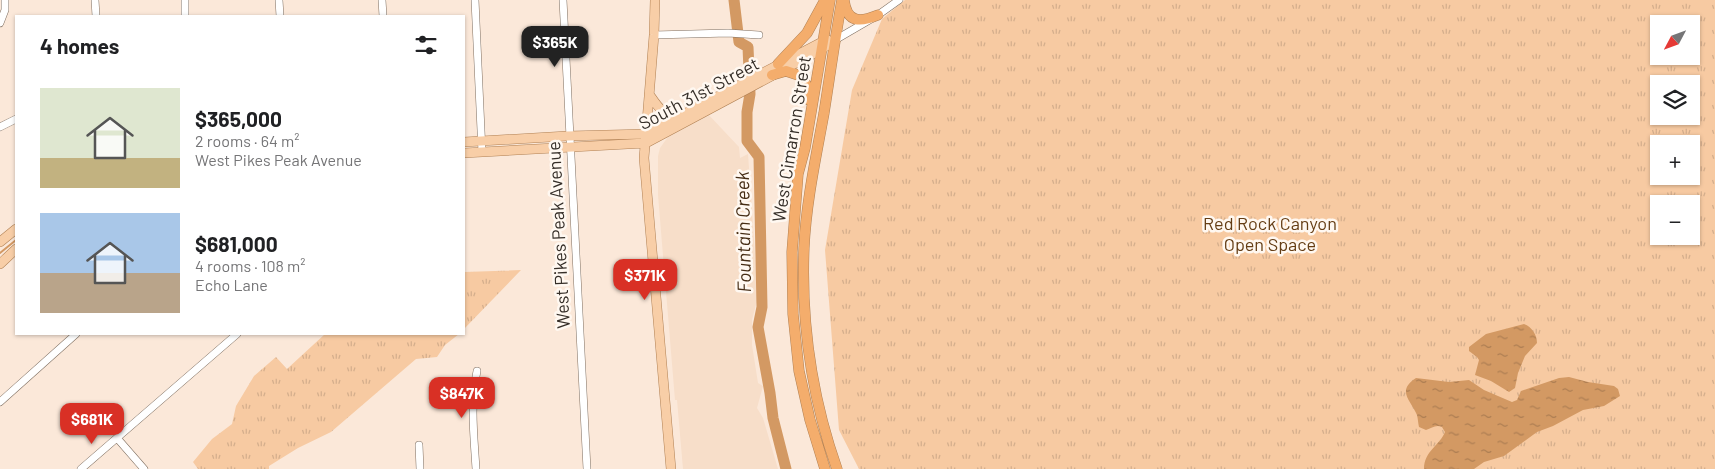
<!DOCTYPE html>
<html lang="en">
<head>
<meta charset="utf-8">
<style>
  :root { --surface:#fff; --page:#f6f6f6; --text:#202124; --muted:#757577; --accent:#d93025 }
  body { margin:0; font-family:Barlow,sans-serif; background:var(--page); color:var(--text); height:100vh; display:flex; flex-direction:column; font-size:19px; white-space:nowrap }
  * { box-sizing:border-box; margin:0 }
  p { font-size:16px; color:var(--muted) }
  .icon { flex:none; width:28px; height:28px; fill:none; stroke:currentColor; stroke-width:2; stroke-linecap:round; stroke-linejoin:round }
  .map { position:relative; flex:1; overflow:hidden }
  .side { position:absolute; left:15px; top:15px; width:450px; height:320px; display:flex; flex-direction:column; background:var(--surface); border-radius:0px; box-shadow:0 1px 4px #0004 }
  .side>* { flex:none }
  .needle { width:32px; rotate:229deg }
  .fabs { position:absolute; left:1650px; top:15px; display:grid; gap:10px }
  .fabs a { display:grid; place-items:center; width:50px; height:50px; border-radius:0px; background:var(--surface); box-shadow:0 1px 4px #0004; font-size:25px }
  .price { position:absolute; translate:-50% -42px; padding:0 11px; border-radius:10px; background:var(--accent); color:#fff; font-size:16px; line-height:32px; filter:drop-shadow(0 1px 2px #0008) }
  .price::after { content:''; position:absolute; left:50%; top:30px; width:15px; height:11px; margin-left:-8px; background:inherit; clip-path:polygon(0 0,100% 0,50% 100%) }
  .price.active { background:#222; color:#fff }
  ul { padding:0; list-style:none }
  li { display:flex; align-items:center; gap:15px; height:125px; padding:0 25px }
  li span { display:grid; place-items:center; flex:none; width:140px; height:100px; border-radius:0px; color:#555 }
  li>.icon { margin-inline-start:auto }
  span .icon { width:60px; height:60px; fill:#fffc; stroke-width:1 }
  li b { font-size:21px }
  h2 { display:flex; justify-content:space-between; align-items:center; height:60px; padding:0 25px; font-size:21px }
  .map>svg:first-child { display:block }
  .built { fill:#f7dec9 }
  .grass { fill:url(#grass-tufts); fill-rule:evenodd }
  .water { fill:url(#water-ripples) }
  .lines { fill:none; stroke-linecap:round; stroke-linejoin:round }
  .stream { stroke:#d39963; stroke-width:2 }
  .river { stroke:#d39963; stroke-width:11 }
  .minor-casing { stroke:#7f6f61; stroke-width:8 }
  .major-casing { stroke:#b18154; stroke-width:10 }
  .highway-casing { stroke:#b18154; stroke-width:11 }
  .minor { stroke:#fff; stroke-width:7 }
  .major { stroke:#f8cea7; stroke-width:9 }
  .highway { stroke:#f4ad6c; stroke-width:10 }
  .labels { text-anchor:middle; stroke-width:5; stroke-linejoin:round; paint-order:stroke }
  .street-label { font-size:18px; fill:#352e28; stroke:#fff8f1 }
  .park-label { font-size:18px; fill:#653d14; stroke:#fff8f1 }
  .water-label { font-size:19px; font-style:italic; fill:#462d15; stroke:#fff8f1 }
</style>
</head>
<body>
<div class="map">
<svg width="1715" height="469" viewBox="0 0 1715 469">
  <defs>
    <pattern id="grass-tufts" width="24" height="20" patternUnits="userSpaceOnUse" patternTransform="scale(1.25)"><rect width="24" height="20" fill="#f7caa2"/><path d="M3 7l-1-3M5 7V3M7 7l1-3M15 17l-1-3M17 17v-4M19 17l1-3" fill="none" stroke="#d4ae8c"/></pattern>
    <pattern id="water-ripples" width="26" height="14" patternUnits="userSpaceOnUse" patternTransform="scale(1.25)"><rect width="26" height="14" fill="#d39963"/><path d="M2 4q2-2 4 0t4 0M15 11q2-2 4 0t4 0" fill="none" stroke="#ac7d52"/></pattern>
  </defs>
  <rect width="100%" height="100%" fill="#fbe8d9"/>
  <path class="built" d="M707 113 739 147 740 158 748 154 758 297 752 320V345L758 383 763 386 757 408 763 418 778 469H683L677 400H675L658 195V156L660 148 670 134Z"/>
  <path class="grass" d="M905 0H1715V469H859L839 430 825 250 852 90 882 19ZM1659 24H1691V56H1659ZM1659 84H1691V116H1659ZM1659 144H1691V176H1659ZM1659 204H1691V236H1659Z
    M521 270 464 329V272Z
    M325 334H459L445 345 437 357 416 359 331 432 298 448 269 466V469H198L193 462 212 439 232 424 236 406 254 376 276 357 287 369Z"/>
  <path class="water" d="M1524 324C1532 327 1537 335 1537 343L1525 356 1518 373 1515 388 1509 392 1491 381 1475 375 1479 360 1477 357 1469 351V347L1486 334Z
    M1569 377 1588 382 1614 386 1618 389 1620 396 1604 406 1583 410 1553 426 1537 432 1504 456 1484 462 1474 469H1424C1424 451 1440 445 1445 432L1442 427C1436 424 1432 428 1426 430L1419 427C1418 423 1418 419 1417 415 1411 400 1396 391 1416 378L1449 382 1469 380 1484 390 1512 402 1517 400 1521 391 1559 378Z"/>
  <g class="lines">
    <path class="stream" d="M0 253 16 240"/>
    <path class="river" d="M734 0 739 42 748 47 750 94 747 112V141L759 157 762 307 758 327 770 393 773 418 786 469"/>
    <g class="minor-casing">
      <path id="minor" d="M95 0 96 16
        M185 0V16
        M279 0 280 16
        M382 0 383 16
        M475 0 482 152
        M563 0 587 469
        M0 23 5 10V0
        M654 35 728 33 759 35
        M835 40 878 15 899 0
        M0 127 16 119
        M0 402 76 334
        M117 438 144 469
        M419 445 420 469
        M81 469 237 334
        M476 469C474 436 470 404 477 371"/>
    </g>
    <g class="major-casing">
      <path id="major" d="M655 0 654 35 644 158 671 469
        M649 94C660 110 661 113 680 116
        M464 142 567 136 646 134 824 41 828 40
        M464 153 646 143 822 49 835 40
        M0 242 16 229
        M0 264 16 249"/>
    </g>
    <g class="highway-casing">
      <path id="highway" d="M844 0C847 24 861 22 878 15
        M778 64 807 33 825 0
        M772 75 786 71 801 76 810 91 809 100
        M825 469 810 420 799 371 793 314 792 252 798 174 805 148 830 0
        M837 469C812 398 801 324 804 248 806 203 816 157 824 113 830 75 835 38 842 0"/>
    </g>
    <use href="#minor" class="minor"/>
    <use href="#major" class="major"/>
    <use href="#highway" class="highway"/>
  </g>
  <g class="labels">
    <g class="street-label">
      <text transform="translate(699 94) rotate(-28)" y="6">South 31st Street</text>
      <text transform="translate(792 139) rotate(-81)" y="6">West Cimarron Street</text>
      <text transform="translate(559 235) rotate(-93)" y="6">West Pikes Peak Avenue</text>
    </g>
    <g class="park-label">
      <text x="1270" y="230">Red Rock Canyon<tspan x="1270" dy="21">Open Space</tspan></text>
    </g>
    <g class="water-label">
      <text transform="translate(743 232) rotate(-91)" y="7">Fountain Creek</text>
    </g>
  </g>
</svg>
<div class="fabs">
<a><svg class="needle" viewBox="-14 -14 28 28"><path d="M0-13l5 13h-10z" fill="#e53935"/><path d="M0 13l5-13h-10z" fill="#757577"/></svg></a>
<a><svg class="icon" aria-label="layers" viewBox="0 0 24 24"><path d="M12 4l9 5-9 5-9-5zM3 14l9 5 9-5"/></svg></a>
<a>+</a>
<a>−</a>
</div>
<b class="price active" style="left:555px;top:68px">$365K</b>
<b class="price" style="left:645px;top:301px">$371K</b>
<b class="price" style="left:462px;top:419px">$847K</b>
<b class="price" style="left:92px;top:445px">$681K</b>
<section class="side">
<h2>4 homes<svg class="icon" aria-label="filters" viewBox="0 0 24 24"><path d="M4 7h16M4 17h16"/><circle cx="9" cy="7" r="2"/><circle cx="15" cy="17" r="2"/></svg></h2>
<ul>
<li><span style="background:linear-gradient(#dfe7d0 70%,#c2b280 0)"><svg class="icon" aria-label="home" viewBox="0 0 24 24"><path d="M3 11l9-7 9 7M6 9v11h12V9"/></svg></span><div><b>$365,000</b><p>2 rooms · 64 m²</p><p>West Pikes Peak Avenue</p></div></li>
<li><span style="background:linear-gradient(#a9c7e8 60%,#b9a48a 0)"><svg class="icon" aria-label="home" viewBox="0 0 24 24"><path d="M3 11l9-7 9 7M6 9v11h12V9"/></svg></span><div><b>$681,000</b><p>4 rooms · 108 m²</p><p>Echo Lane</p></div></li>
</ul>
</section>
</div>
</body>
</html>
